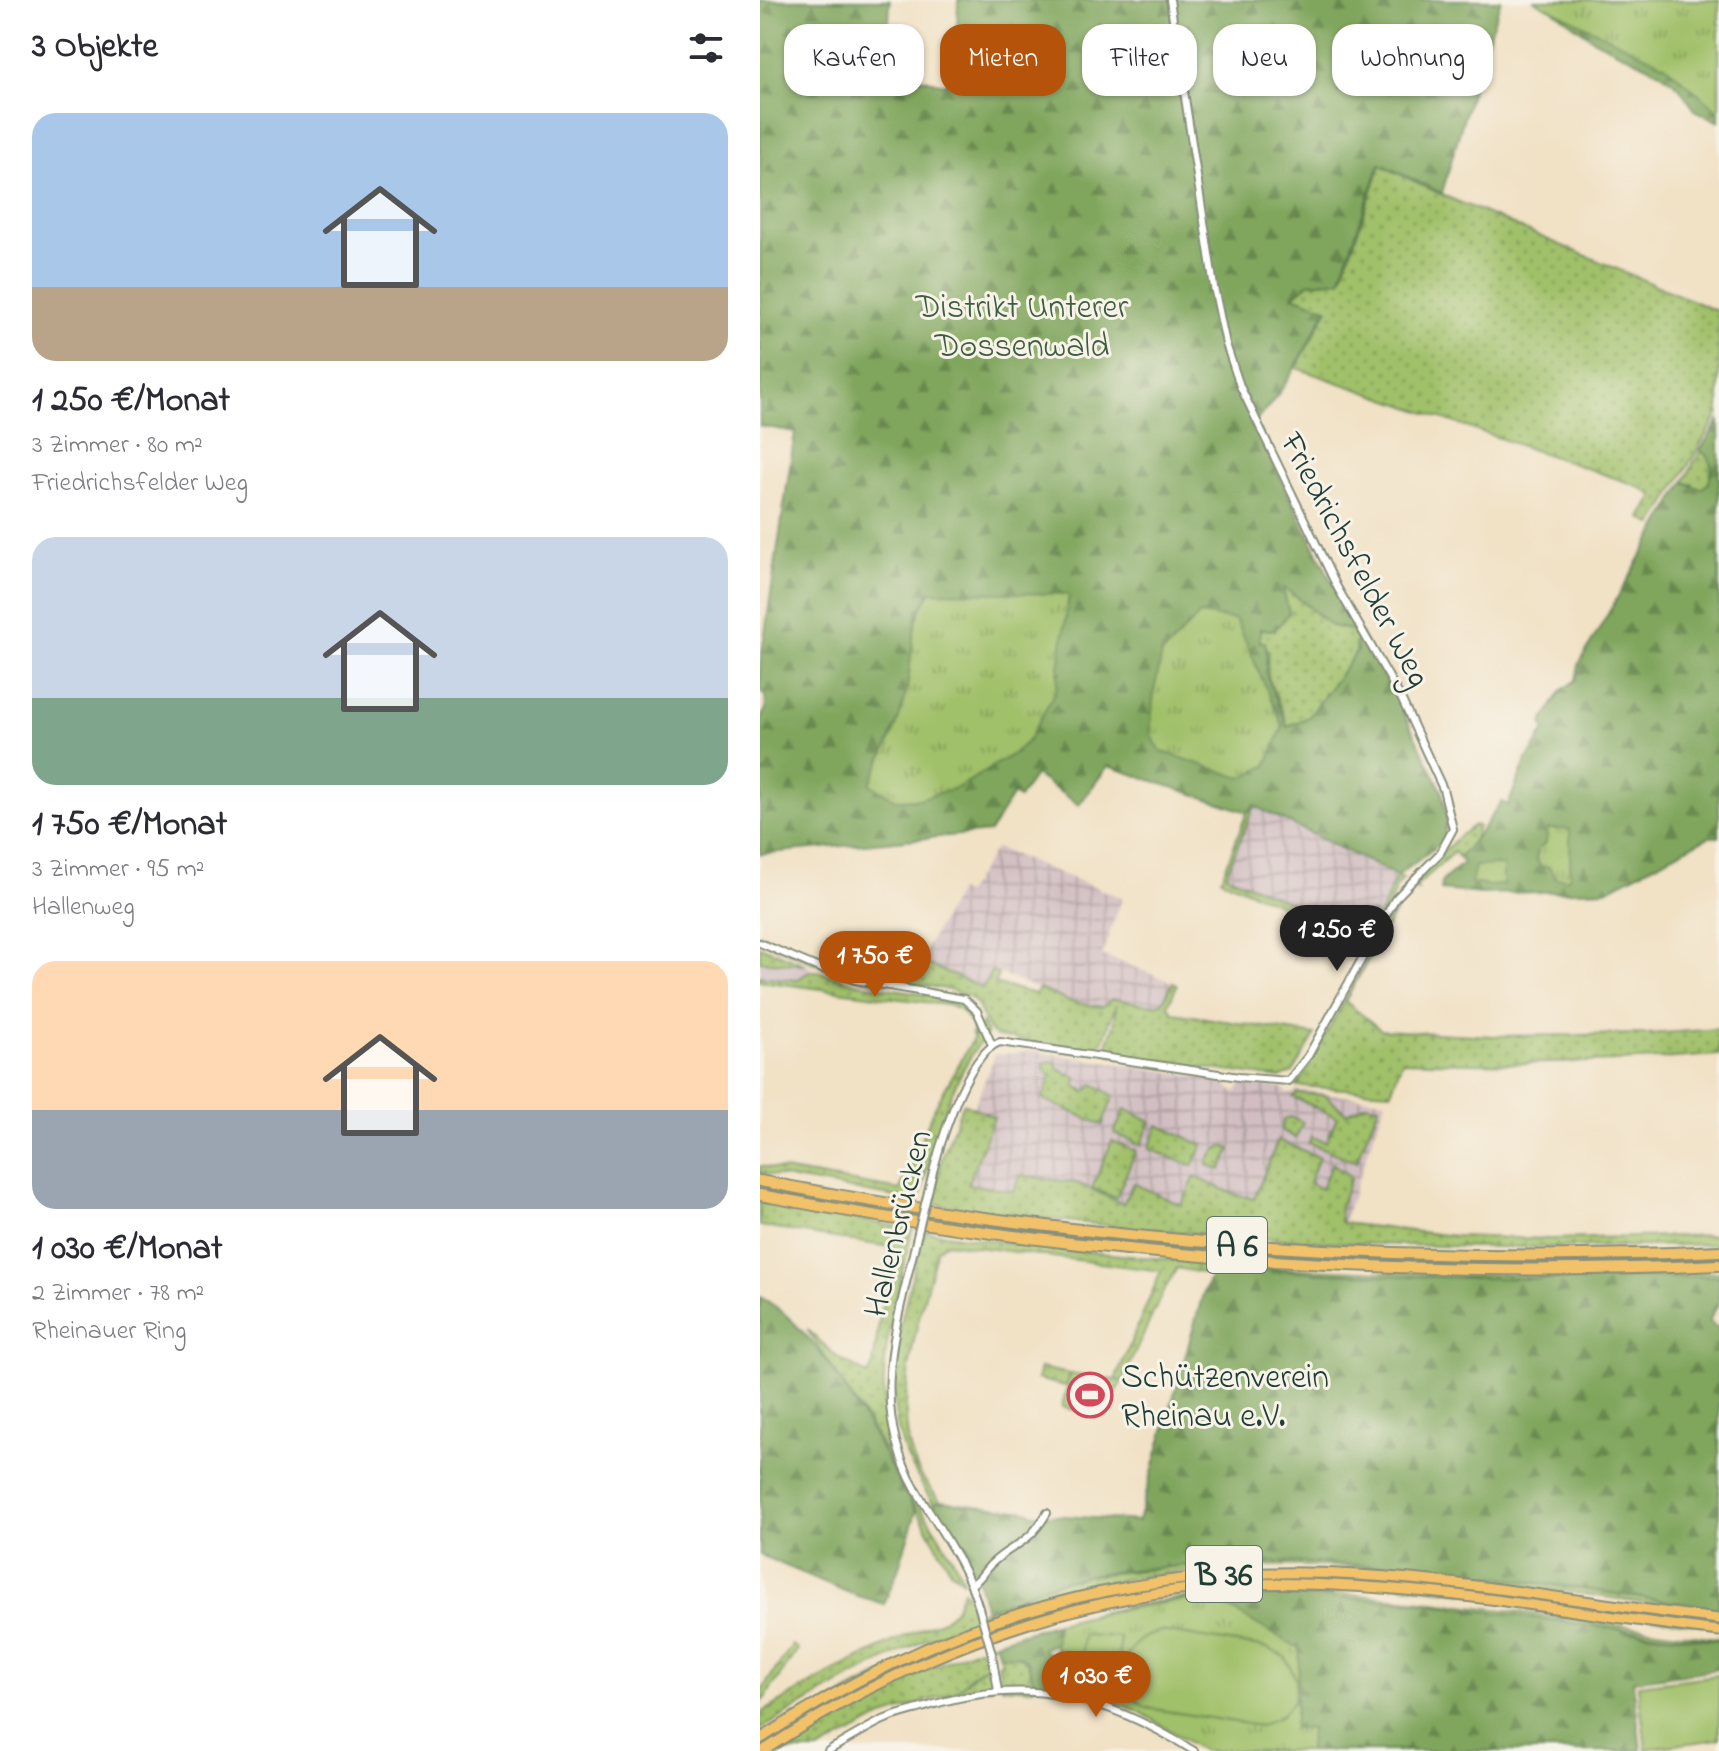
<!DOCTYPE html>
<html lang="de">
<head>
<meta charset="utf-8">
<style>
  :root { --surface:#fff; --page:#f7f7f7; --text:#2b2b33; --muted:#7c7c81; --accent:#b45309 }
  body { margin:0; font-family:"Indie Flower",sans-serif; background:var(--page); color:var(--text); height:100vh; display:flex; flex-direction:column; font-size:30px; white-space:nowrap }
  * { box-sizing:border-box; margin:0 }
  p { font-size:26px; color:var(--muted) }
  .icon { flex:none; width:44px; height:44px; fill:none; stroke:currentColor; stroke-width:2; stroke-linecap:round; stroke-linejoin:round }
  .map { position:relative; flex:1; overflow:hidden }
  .side { display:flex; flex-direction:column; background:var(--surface); width:760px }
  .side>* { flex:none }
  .guide { position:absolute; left:24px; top:24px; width:760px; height:72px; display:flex; gap:16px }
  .price { position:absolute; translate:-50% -68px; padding:0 18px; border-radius:28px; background:var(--accent); color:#fff; font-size:26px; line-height:52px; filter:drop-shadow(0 2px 4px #0008) }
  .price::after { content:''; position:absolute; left:50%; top:48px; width:24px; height:18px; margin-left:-12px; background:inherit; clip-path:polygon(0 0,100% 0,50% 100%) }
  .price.current { background:#222; color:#fff }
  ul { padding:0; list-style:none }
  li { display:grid; align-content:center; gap:16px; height:424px; padding:0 32px }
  li span { display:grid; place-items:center; height:248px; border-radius:24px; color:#555 }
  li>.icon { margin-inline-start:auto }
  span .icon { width:144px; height:144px; fill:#fffc; stroke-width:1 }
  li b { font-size:34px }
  h2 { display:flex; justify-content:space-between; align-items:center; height:96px; padding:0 32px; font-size:34px }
  .chip { padding:0 28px; border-radius:24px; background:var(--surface); box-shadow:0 2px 6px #0004; font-size:28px; line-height:72px }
  .chip.current { background:var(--accent); color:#fff }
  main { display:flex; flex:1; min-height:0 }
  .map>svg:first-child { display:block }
  .industrial { fill:url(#industrial-grid) }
  .railway { fill:#d2bec2 }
  .grass { fill:url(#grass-dots); stroke:#607e4e; stroke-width:2 }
  .forest { fill:url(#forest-firs); stroke:#507248; stroke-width:2; fill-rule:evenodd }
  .park { fill:url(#park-tufts); stroke:#607e4e; stroke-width:2 }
  .pitch { fill:#a0c069; stroke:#607e4e; stroke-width:2 }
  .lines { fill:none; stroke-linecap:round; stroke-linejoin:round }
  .minor-casing { stroke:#888f7c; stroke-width:10 }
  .trunk-casing { stroke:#888f7c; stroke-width:13 }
  .motorway-casing { stroke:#888f7c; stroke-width:14 }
  .minor { stroke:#fff; stroke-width:6 }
  .trunk { stroke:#f2c26a; stroke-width:9 }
  .motorway { stroke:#f2c26a; stroke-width:10 }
  .minor-bridge-casing { stroke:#888f7c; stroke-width:10; stroke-linecap:butt }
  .minor-bridge { stroke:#fff; stroke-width:6 }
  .labels { text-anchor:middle; stroke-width:6; stroke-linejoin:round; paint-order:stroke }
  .shield { fill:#f7f3e8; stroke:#60746a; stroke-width:2 }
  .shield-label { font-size:32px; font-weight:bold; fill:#1f3d34 }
  .park-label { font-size:34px; fill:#3f5e41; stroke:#f7f3e8 }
  .street-label { font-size:34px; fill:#1f3d34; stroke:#f7f3e8 }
  .poi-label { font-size:34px; fill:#1f3d34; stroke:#f7f3e8; text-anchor:start }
</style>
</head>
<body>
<main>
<section class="side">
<h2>3 Objekte<svg class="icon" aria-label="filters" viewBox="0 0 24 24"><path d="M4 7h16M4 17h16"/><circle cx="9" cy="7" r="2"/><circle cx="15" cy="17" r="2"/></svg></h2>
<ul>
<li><span style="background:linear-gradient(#a9c7e8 70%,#b9a48a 0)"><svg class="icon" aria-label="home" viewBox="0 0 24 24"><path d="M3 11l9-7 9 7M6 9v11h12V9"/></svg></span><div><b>1 250 €/Monat</b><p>3 Zimmer · 80 m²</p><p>Friedrichsfelder Weg</p></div></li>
<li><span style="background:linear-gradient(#c9d6e8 65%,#7fa58c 0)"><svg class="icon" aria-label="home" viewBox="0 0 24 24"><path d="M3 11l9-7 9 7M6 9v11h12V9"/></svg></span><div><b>1 750 €/Monat</b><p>3 Zimmer · 95 m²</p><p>Hallenweg</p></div></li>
<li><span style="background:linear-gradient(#ffd9b3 60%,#9aa5b1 0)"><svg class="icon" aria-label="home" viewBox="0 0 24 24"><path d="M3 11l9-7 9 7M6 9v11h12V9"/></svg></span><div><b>1 030 €/Monat</b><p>2 Zimmer · 78 m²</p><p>Rheinauer Ring</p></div></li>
</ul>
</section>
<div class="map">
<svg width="959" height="1751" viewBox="0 0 959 1751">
  <defs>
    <pattern id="industrial-grid" width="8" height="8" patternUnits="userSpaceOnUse" patternTransform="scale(2)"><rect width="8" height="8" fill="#d2bec2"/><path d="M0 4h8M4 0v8" fill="none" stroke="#aa9c9e"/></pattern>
    <pattern id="grass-dots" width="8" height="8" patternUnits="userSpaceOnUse" patternTransform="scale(2)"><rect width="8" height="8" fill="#a0c069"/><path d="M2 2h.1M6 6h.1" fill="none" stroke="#829d57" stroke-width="1.8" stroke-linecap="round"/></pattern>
    <pattern id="forest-firs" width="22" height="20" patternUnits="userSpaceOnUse" patternTransform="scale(2)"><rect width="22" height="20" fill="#80a65d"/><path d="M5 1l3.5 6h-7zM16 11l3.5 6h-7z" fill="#68884e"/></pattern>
    <pattern id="park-tufts" width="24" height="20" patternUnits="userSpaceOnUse" patternTransform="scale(2)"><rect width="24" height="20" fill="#a0c069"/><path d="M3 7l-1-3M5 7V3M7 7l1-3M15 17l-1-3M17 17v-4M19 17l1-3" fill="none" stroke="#829d57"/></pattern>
  </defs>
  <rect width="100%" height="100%" fill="#f7f3e8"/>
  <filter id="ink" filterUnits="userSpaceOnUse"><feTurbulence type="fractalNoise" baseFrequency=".0125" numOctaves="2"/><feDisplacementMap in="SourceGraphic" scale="16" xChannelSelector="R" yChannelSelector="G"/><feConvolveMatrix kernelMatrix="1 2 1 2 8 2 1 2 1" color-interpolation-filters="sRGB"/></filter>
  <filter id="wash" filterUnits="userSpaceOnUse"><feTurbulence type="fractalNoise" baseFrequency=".006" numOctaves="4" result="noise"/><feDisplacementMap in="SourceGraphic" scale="32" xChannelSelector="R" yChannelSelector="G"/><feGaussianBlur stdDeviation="1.8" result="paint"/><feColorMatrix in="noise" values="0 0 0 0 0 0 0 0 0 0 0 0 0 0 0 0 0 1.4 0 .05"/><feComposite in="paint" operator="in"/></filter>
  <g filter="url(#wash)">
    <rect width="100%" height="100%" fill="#f1e1c5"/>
    <path class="industrial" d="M494 806 637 876 630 889 631 896 608 936 465 874Z
      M236 848 362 898 342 955 413 982 403 1003 396 1005 366 999 342 1007 311 1002 232 971 223 988 160 963 159 961 198 891 205 894Z
      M273 1051 469 1081V1089L477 1092 482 1083 523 1088 526 1093H534L537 1090 626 1100 583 1223 190 1190 214 1106 235 1055Z"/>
    <path class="railway" d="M0 961 46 965 57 971 38 980 0 976Z"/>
    <path class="grass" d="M621 165 680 194 959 312V413L893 525 881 518 894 496 878 486 536 368 568 309 533 296 549 283 581 280Z
      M940 451 947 455 952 467 949 483 941 489 924 482Z
      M522 587C550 601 556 626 592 630L598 641 597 651 549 717 527 727C522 698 501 684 509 652L500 643V629L515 630Z
      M494 806 466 875 598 931 610 913H613L617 920C626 905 629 890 637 876L643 879 635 889V894L608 943 461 879 487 812Z
      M714 825 718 826 713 843 699 857 694 852 656 887 658 890 650 891V888L696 839Z
      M640 898 637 909 585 1001 621 1030 733 1036 887 1034 959 1029V1055C853 1063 748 1066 642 1061L631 1092 535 1086 542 1078Z
      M0 934C46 955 91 970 141 979 120 994 30 953 6 942L0 939Z
      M0 946 46 965 0 961Z
      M159 961 223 988 231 971 238 974 235 984 275 994 279 989 311 1002 342 1007 352 999C368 999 387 1008 402 1003L413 982 417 986 408 1005 414 1013 555 1035 533 1072 520 1078 349 1055 346 1048 355 1022 356 1004 343 1042 326 1051 236 1036C224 1029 224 1014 216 1003 206 989 165 986 148 983Z
      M57 971 94 983 198 999C213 1010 220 1017 214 1035L222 1023 227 1034C189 1077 173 1147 159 1201L0 1173V1166L140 1190 174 1109 214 1037 212 1035V1024L200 1010 187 1005 0 981V976L38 980 47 972Z
      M284 1062H296L298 1069 316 1077V1087L326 1091 333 1084 354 1096 342 1125 282 1099 291 1076 284 1071Z
      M538 1093 565 1095 586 1113 606 1104 619 1106 596 1162 549 1143 551 1137 566 1142 577 1117 533 1097Z
      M203 1103 234 1117 208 1184 253 1191 260 1175 317 1183 363 1204 373 1183 421 1205 435 1177 474 1194 494 1199 518 1140 559 1157 549 1183 561 1189 572 1163 591 1177 579 1210 582 1223 695 1236 789 1239 959 1235V1244C695 1254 432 1241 171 1204L183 1155Z
      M365 1109 391 1121 381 1145 354 1133Z
      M530 1117 543 1122 536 1138 521 1130 524 1119Z
      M398 1125 443 1145 433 1166 389 1149Z
      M352 1141 376 1151 356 1198 332 1188Z
      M463 1146 471 1149 461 1170 448 1165C448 1156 455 1150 463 1146Z
      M0 1186C319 1246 635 1268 959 1256V1260C637 1271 316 1253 0 1190Z
      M0 1202 152 1229C134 1315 102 1396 145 1481 163 1515 189 1546 204 1582L191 1571 112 1429 47 1329 77 1357 108 1375 113 1365 130 1247 0 1226Z
      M164 1231C431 1271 690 1280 959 1272V1276C793 1282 629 1278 463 1267L451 1275 417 1268 402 1294 362 1381 355 1380 401 1271 186 1243 177 1250C161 1312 128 1409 158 1470 163 1481 173 1491 180 1501L173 1504C162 1484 149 1465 142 1443 119 1374 148 1298 164 1231Z
      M280 1368 310 1374 308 1383 304 1386 277 1379Z
      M507 1561 666 1567 959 1609V1612C840 1599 723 1576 604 1568 472 1559 340 1573 216 1619 140 1648 69 1688 0 1730V1714C59 1677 121 1645 185 1619L195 1609 203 1590 210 1596 215 1614 291 1584 326 1576 459 1562Z
      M532 1577 645 1583 802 1603 801 1605C685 1589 569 1575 451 1582 290 1591 133 1660 0 1747V1744C103 1679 217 1619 338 1596 402 1583 466 1579 532 1577Z
      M498 1591C653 1593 805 1619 959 1638V1640C824 1628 692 1601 556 1597 520 1595 483 1594 447 1597 375 1604 304 1621 235 1642L223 1647 228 1664 211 1675 198 1691 124 1716 58 1751H18C164 1654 323 1600 498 1591Z
      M857 1611 959 1624V1627L857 1613Z
      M32 1645 38 1649 0 1705V1693Z
      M246 1654 259 1656 268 1663 275 1686 271 1689 242 1687 238 1664 242 1663 239 1655Z
      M231 1665 233 1685 231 1688 204 1692 184 1699 185 1696C205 1690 211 1671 231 1665Z"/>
    <path class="forest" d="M0 0H130L127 70 185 84 196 63 198 0H741L717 72 682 193 620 164 580 280 549 283 533 296 567 308C546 347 526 393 493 423L575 588 637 699 682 791 687 818 684 841 637 876 495 806 487 812 348 766 319 805 275 775 259 798 253 794 230 832 0 854V775L3 773 0 770V720L6 709 5 695 0 691V666L35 432 0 426ZM523 588 531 592 571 626 592 630 598 641 595 646 597 651 549 717 527 727C523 710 513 696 508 679 503 666 510 655 505 642H500V629L515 630 529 613ZM308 594 296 690 251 755 199 787 159 799 136 800 111 784 138 722 147 692 158 609ZM440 615 523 726 506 766 432 625Z
      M959 0V122L935 110 918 86 900 72 834 40 789 7Z
      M959 420V837H949L923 850 846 890 722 894 681 890V882L703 863 699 857C715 841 728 821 741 802L748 805 766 761 785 730 782 723 802 690 816 680 819 664 924 482 941 489 949 483 952 467 947 455 940 451Z
      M463 1267C629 1278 793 1282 959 1276V1303L949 1321 959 1329V1609C778 1583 604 1551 421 1566 378 1569 335 1572 294 1583 271 1590 249 1602 226 1610L216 1574 173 1504 180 1501 267 1511 274 1514 378 1521 443 1294 451 1275Z
      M0 1297C63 1329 121 1451 156 1512L138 1570 124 1604 92 1594 0 1555Z
      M501 1595 649 1601 893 1634 959 1640V1669L873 1681 881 1751H549L550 1730 534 1728 316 1634 283 1649 294 1658 293 1675 285 1686H275L268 1662 259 1656 239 1655 235 1642C322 1615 410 1599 501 1595Z"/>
    <path class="park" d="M773 0H959V111L905 65Z
      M171 592 309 594 296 690 268 741 251 755 199 787 159 799 136 800 110 784C124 754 140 724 146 692 154 656 148 622 171 592Z
      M440 614 476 620 523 726 506 766 481 778 401 751 390 734 394 691 402 654Z
      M788 829H810V875L807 879 796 878 789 867 780 866 776 857 778 849 786 843Z
      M743 865V885L730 886 711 883 715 866Z
      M449 1597 540 1649 534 1728 550 1729 549 1751H443L380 1712 319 1689 292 1688 297 1623 381 1606Z"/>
    <path class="pitch" d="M310 1374 362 1381 341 1417 302 1407Z
      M401 1631 507 1648 525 1657 536 1679 534 1701 521 1716 500 1726 387 1708C350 1687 359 1640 401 1631Z
      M323 1635 360 1637 356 1692 319 1689Z
      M959 1675V1739L886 1749 878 1685Z"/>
  </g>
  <g filter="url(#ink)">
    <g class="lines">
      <g class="minor-casing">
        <path id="minor" d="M0 943 59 968 95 980 204 999 217 1011 232 1045
          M168 1192C176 1157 204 1054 240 1042L479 1077 528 1081 548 1056 635 899 680 853 693 829 683 789 641 698 577 587 480 386 466 344 454 287 410 0
          M156 1241C136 1328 108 1406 156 1490 180 1531 205 1561 219 1608
          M212 1584C221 1579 223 1572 230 1565 254 1542 267 1547 287 1513
          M232 1654 238 1691
          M68 1751C85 1741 103 1730 121 1721 134 1715 148 1712 162 1708 266 1674 342 1694 434 1751"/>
      </g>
      <g class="trunk-casing">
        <path id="trunk" d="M0 1739C184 1618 377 1560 598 1575 719 1582 838 1605 959 1619
          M3 1751C136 1663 287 1602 447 1587 505 1581 564 1584 622 1588 735 1596 847 1618 959 1631"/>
      </g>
      <g class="motorway-casing">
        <path id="motorway" d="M0 1181C316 1242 638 1266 959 1251
          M0 1195C315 1256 638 1280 959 1265"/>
      </g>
      <use href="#minor" class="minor"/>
      <use href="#trunk" class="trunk"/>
      <use href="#motorway" class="motorway"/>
      <g class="minor-bridge-casing">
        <path id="minor-bridge" d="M156 1241 168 1192
          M219 1608 232 1654"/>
      </g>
      <use href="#minor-bridge" class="minor-bridge"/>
    </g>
  </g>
  <defs>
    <g id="stadium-ring" transform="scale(2.3)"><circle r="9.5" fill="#f7f3e8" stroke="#d1495b" stroke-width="1.5"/><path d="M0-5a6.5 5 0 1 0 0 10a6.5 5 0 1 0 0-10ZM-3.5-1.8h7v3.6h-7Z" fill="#d1495b"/></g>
  </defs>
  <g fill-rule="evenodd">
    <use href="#stadium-ring" x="330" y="1395"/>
  </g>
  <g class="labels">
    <g class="shield">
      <rect x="447" y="1217" width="60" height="56" rx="6"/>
      <rect x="426" y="1546" width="76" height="56" rx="6"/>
    </g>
    <g class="shield-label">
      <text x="477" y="1256">A 6</text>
      <text x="464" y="1585">B 36</text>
    </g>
    <g class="park-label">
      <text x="262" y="317">Distrikt Unterer<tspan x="262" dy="39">Dossenwald</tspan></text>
    </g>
    <g class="street-label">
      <text transform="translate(597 559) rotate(62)" y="12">Friedrichsfelder Weg</text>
      <text transform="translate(136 1223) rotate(-76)" y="12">Hallenbrücken</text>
    </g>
    <g class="poi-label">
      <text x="361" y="1387">Schützenverein<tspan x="361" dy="39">Rheinau e.V.</tspan></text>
    </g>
  </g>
</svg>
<b class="price current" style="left:577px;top:973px">1 250 €</b>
<b class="price" style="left:115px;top:999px">1 750 €</b>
<b class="price" style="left:336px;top:1719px">1 030 €</b>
<div class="guide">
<a class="chip">Kaufen</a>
<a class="chip current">Mieten</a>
<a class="chip">Filter</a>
<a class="chip">Neu</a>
<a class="chip">Wohnung</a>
</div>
</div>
</main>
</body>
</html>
